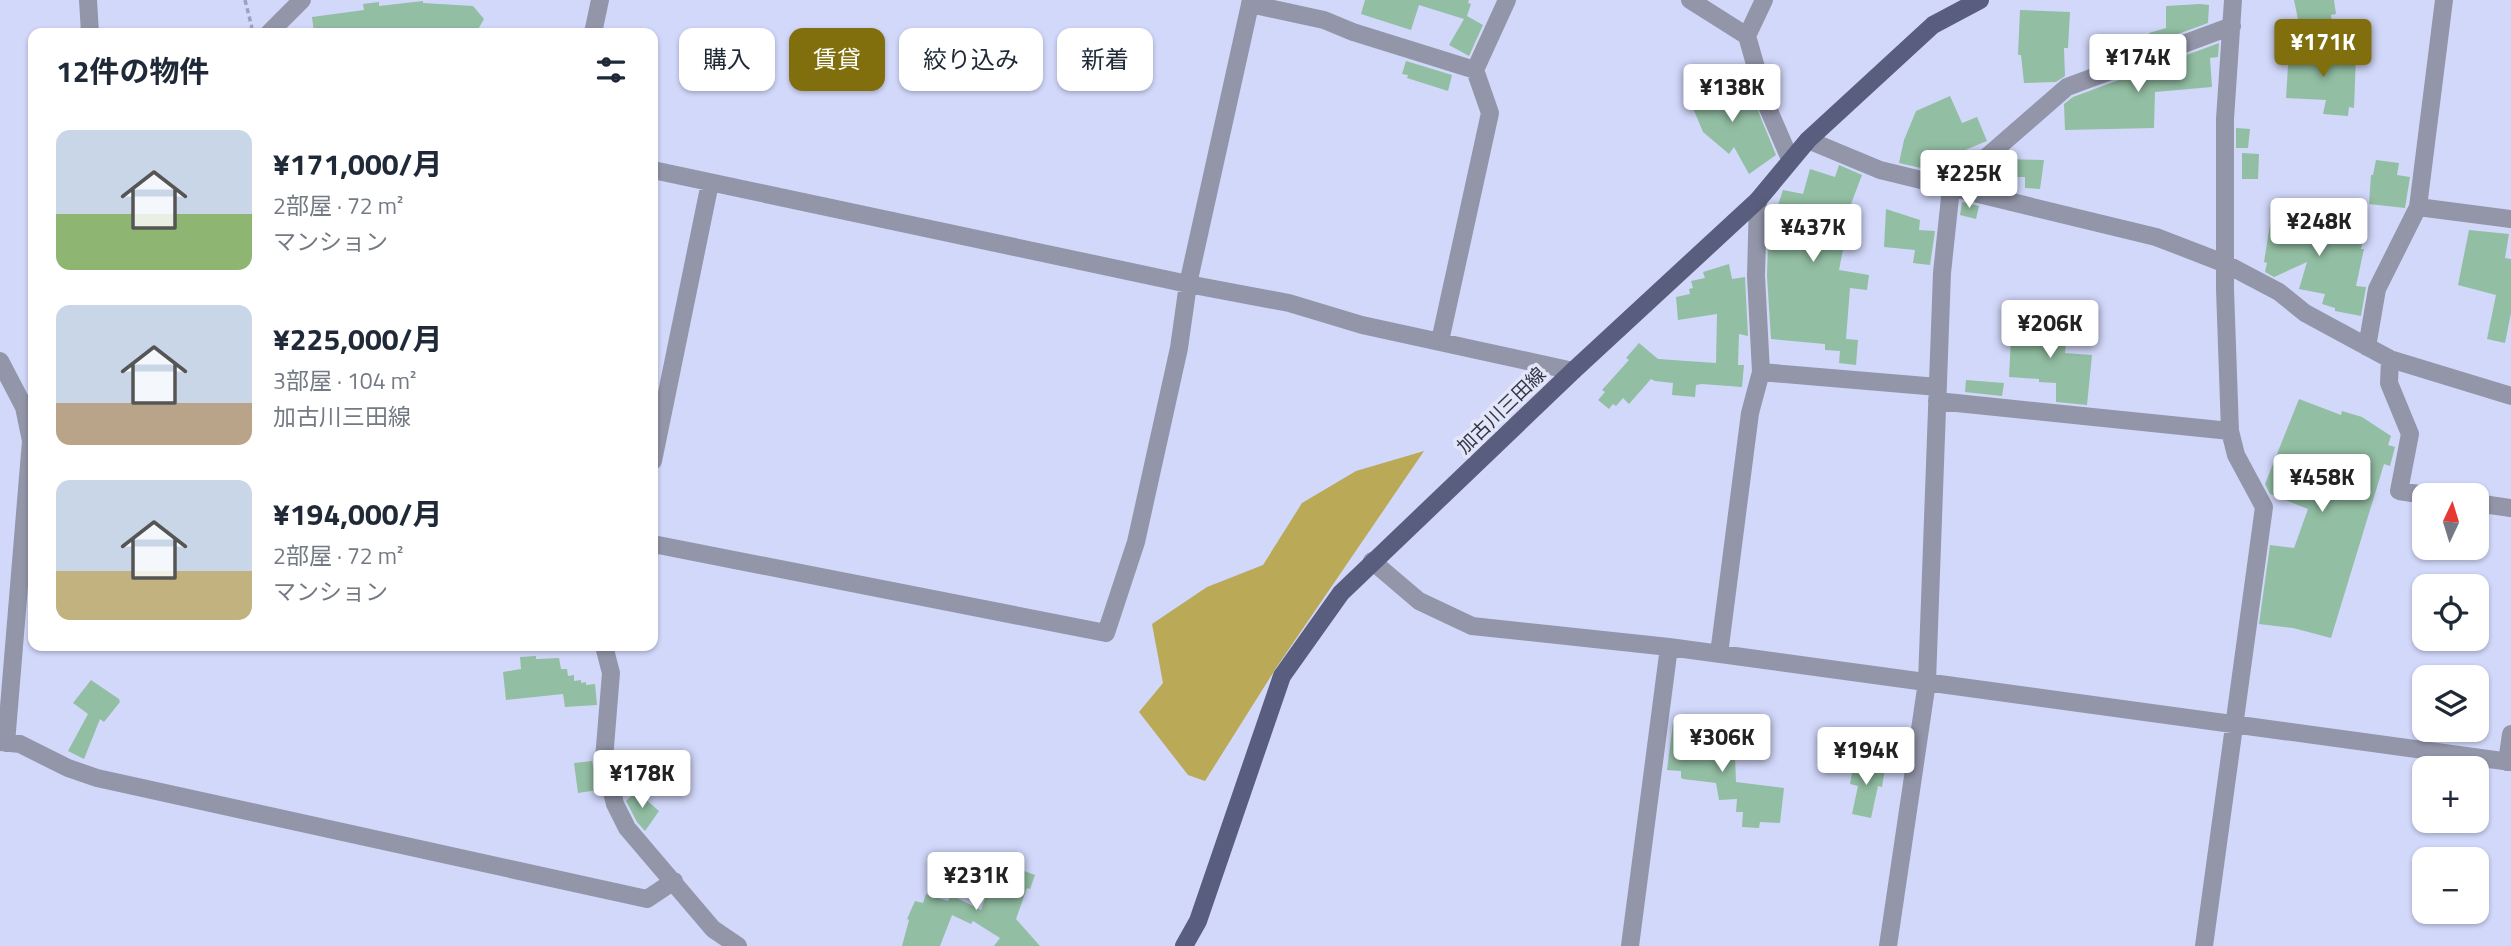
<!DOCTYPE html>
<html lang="ja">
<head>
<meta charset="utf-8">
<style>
  :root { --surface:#fff; --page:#f2f2f3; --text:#1f2937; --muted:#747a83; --accent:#806f0c }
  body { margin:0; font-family:"Titillium Web","Noto Sans JP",sans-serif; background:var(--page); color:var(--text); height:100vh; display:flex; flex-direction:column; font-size:26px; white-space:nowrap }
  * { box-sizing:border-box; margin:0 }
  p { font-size:23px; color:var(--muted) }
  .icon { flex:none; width:38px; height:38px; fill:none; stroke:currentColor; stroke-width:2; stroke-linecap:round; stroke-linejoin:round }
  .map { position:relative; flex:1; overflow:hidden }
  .side { position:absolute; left:28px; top:28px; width:630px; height:623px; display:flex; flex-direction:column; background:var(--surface); border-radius:14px; box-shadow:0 2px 5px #0004 }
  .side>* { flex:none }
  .top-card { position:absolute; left:679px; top:28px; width:665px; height:63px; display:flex; gap:14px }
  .needle { width:46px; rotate:4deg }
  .tools { position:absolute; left:2412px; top:483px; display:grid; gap:14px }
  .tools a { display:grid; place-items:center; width:77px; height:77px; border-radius:14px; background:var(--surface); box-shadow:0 2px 5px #0004; font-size:35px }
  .price { position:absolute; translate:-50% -60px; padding:0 16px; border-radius:7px; background:#fff; color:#222; font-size:23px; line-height:46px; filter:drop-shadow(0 2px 4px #0008) }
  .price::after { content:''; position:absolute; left:50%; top:42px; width:21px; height:16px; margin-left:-10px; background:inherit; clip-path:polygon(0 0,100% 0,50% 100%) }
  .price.current { background:var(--accent); color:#fff }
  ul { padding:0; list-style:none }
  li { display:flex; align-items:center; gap:21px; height:175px; padding:0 28px }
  li span { display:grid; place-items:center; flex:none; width:196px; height:140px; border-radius:14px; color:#555 }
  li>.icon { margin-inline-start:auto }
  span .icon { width:84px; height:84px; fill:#fffc; stroke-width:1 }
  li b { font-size:30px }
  h2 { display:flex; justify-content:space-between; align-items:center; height:84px; padding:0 28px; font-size:30px }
  .chip { padding:0 24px; border-radius:14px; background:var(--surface); box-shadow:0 2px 5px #0004; font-size:24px; line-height:63px }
  .chip.current { background:var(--accent); color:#fff }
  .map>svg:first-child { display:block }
  .water { fill:#baa957 }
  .building { fill:#92bea3 }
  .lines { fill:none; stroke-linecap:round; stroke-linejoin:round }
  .path { stroke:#9da2bf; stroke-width:3.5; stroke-dasharray:5 3.5; stroke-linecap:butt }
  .minor { stroke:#9396a9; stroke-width:18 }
  .major { stroke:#595e7e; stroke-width:18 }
  .labels { text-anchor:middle; stroke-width:7; stroke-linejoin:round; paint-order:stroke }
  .street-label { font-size:19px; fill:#323546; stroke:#e3e6f8 }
</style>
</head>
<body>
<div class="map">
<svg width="2511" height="946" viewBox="0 0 2511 946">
  <rect width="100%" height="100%" fill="#d2d8fa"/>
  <path class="water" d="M1424 451 1278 665 1205 781 1188 775 1139 712 1163 683 1152 624 1207 587 1263 565 1302 503 1356 471Z"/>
  <path class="building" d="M1365 0H1469L1468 3 1471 4 1467 16 1483 25 1469 56 1449 45 1464 19 1419 5 1411 30 1361 14Z
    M2294 0H2334L2336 14 2331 15 2332 23 2300 29Z
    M423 1V3L473 6 484 19 476 33H314L312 17 364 10 363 4 379 2V6Z
    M2200 4 2209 5 2208 23 2151 44 2149 33 2166 28V6Z
    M2020 10 2070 12 2068 48H2064L2065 76 2056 82 2024 83 2021 55H2018Z
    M2219 43 2218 57 2210 58 2212 87 2155 92 2154 128 2065 130 2064 104 2073 97Z
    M2289 49 2342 52V55L2356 56 2354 108 2349 107 2348 116 2323 114 2326 100 2286 98Z
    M1406 61 1452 75 1448 91 1407 78 1408 75 1402 74Z
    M1725 79 1737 108 1754 101 1776 155 1749 174 1734 147 1729 154 1703 132 1685 89 1702 83 1705 88Z
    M1950 96 1962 123 1977 117 1987 141 1926 166 1925 169 1899 163 1904 140 1916 111Z
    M2236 128 2250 129 2248 148H2236Z
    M2242 153 2259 154 2258 179H2242Z
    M2002 159 2044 160 2040 189 2025 188V177H1998V162Z
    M2376 160 2399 163 2397 175 2410 177 2405 208 2369 204 2371 175H2373Z
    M1839 165 1862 175 1851 204 1853 205 1850 229H1847L1839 270 1869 275 1867 290 1850 288 1846 339 1858 340 1856 365 1839 363 1840 351 1825 350V344L1771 339 1767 276 1769 210 1776 211 1783 190 1803 194 1810 169 1835 177Z
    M1962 202 1979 206 1976 219 1960 215Z
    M1886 209 1920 220 1919 230 1935 231 1930 265 1913 263 1915 250 1884 247Z
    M2272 212 2319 218V221L2365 232 2361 249H2364L2356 286 2366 287 2361 316 2335 311V308L2322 304 2325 294 2299 289 2307 262 2274 277 2265 272 2267 263 2264 262Z
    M2469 230 2509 234 2505 258 2511 259V313L2505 343 2487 339 2496 295 2458 285Z
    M1729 264 1732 279 1745 277 1748 336 1739 334 1738 365H1744L1742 387 1702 384 1696 385 1695 397 1672 395 1673 383 1655 381 1651 379 1629 404 1623 398 1616 406 1613 404 1609 409 1598 400 1605 392 1602 390 1629 360 1626 358 1639 343 1658 359 1716 363 1717 314 1678 320 1676 297 1690 294 1689 289 1693 288 1691 281 1705 278 1703 272Z
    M2012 321 2068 325 2065 353 2092 355 2087 405 2056 402V383L2039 382V379L2009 377Z
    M1966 380 2004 383 2002 396 1965 392Z
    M2299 399 2341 415 2342 411 2362 417 2391 436 2388 445 2395 447 2390 466 2384 464 2331 638 2293 628 2259 624 2270 545 2294 548 2308 509 2270 494 2265 484Z
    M536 656V659L559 658 561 669H567L568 676 574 675V681L581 680V683L586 682V685L595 684 597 705 565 707 563 694 506 700 503 672 521 669 520 657Z
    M91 680 119 699 120 702 104 722 100 719 84 759 68 751 88 714 73 703Z
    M1673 723 1686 724 1729 739 1723 754 1735 755 1736 782 1784 788 1780 823 1760 822 1759 828 1742 827 1743 812H1736L1737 799 1719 800 1716 783 1683 779 1681 778V771L1667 770Z
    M592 761 598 790 578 793 574 763Z
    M1854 762 1885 768 1882 787 1878 786 1871 818 1852 814 1858 786 1850 784Z
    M636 791 659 811 645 831 637 822 626 801Z
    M999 857 1014 863 1013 867 1035 875 1030 889 1027 888 1016 919 1040 946H994L1000 938 973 921 971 924 952 915 940 946H902L909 920 907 919 915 901 923 903 926 894 948 901 951 895 981 910Z"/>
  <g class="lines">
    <path class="path" d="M245 0 252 28"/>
    <path class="minor" d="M88 0 90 33
      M1690 0 1747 36 1767 106 1790 159
      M1250 4 1324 20 1353 32 1475 70
      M269 33 302 0
      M593 33 600 0
      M1747 36 1764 0
      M1808 140 1880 170 2156 237 2226 264 2279 292 2305 313 2390 359 2511 396
      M653 170 1188 284 1289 303 1362 325 1573 371
      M2418 207 2511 219
      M1440 341 1490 113 1475 70 1507 0
      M2367 347 2377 289 2418 207 2444 0
      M2390 359 2389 383 2410 434 2399 491 2425 495
      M0 361 24 407 31 441 6 743
      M1761 372 1938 387
      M1937 401 2230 431
      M653 461 710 183
      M2476 503 2511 508
      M653 544 1106 633 1136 542 1179 348 1188 284 1251 0
      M1372 561 1419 601 1472 626 1669 647 2511 762
      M604 646 611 673 604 759 615 804 627 828 713 929 738 946
      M1719 654 1750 413 1761 372 1756 276 1758 200
      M0 742 20 744 68 768 97 778 647 899 674 881
      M2507 762 2511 734
      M1630 946 1669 647
      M1888 946 1927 682 1942 273 1951 188 2067 87 2232 26
      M2204 946 2264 507 2236 455 2230 431 2225 289V119L2233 0"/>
    <path class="major" d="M1184 946 1198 921 1282 676 1341 593 1573 371 1758 200 1808 140 1933 25 1980 0"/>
  </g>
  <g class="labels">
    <g class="street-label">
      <text transform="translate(1501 410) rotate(-44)" y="7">加古川三田線</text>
    </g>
  </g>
</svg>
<div class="tools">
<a><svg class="needle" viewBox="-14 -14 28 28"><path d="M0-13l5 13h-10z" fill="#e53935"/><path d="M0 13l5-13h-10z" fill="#747a83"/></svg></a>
<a><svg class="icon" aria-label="locate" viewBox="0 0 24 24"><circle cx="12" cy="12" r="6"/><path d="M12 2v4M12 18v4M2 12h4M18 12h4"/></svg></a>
<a><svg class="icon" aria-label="layers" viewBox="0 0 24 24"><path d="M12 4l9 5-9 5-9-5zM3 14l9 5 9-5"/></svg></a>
<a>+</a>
<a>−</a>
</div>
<b class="price current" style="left:2323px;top:79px">¥171K</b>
<b class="price" style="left:2138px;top:94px">¥174K</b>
<b class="price" style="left:1732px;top:124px">¥138K</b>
<b class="price" style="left:1969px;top:210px">¥225K</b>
<b class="price" style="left:2319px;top:258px">¥248K</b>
<b class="price" style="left:1813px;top:264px">¥437K</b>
<b class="price" style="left:2050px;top:360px">¥206K</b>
<b class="price" style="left:2322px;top:514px">¥458K</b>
<b class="price" style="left:1722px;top:774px">¥306K</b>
<b class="price" style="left:1866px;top:787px">¥194K</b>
<b class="price" style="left:642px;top:810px">¥178K</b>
<b class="price" style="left:976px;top:912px">¥231K</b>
<div class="top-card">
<a class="chip">購入</a>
<a class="chip current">賃貸</a>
<a class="chip">絞り込み</a>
<a class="chip">新着</a>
</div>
<section class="side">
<h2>12件の物件<svg class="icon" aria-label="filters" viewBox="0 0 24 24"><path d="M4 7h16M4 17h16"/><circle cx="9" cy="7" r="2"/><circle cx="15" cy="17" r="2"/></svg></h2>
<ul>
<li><span style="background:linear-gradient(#c9d6e8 60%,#8fb573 0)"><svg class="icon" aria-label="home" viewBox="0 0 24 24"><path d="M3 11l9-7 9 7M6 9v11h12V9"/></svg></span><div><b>¥171,000/月</b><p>2部屋 · 72 m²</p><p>マンション</p></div></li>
<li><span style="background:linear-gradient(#c9d6e8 70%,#b9a48a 0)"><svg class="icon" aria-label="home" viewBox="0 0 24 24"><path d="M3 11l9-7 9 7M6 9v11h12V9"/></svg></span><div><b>¥225,000/月</b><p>3部屋 · 104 m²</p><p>加古川三田線</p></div></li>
<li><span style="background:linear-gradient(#c9d6e8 65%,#c2b280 0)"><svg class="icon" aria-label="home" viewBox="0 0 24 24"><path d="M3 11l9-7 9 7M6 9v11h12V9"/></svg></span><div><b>¥194,000/月</b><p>2部屋 · 72 m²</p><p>マンション</p></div></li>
</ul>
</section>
</div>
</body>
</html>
